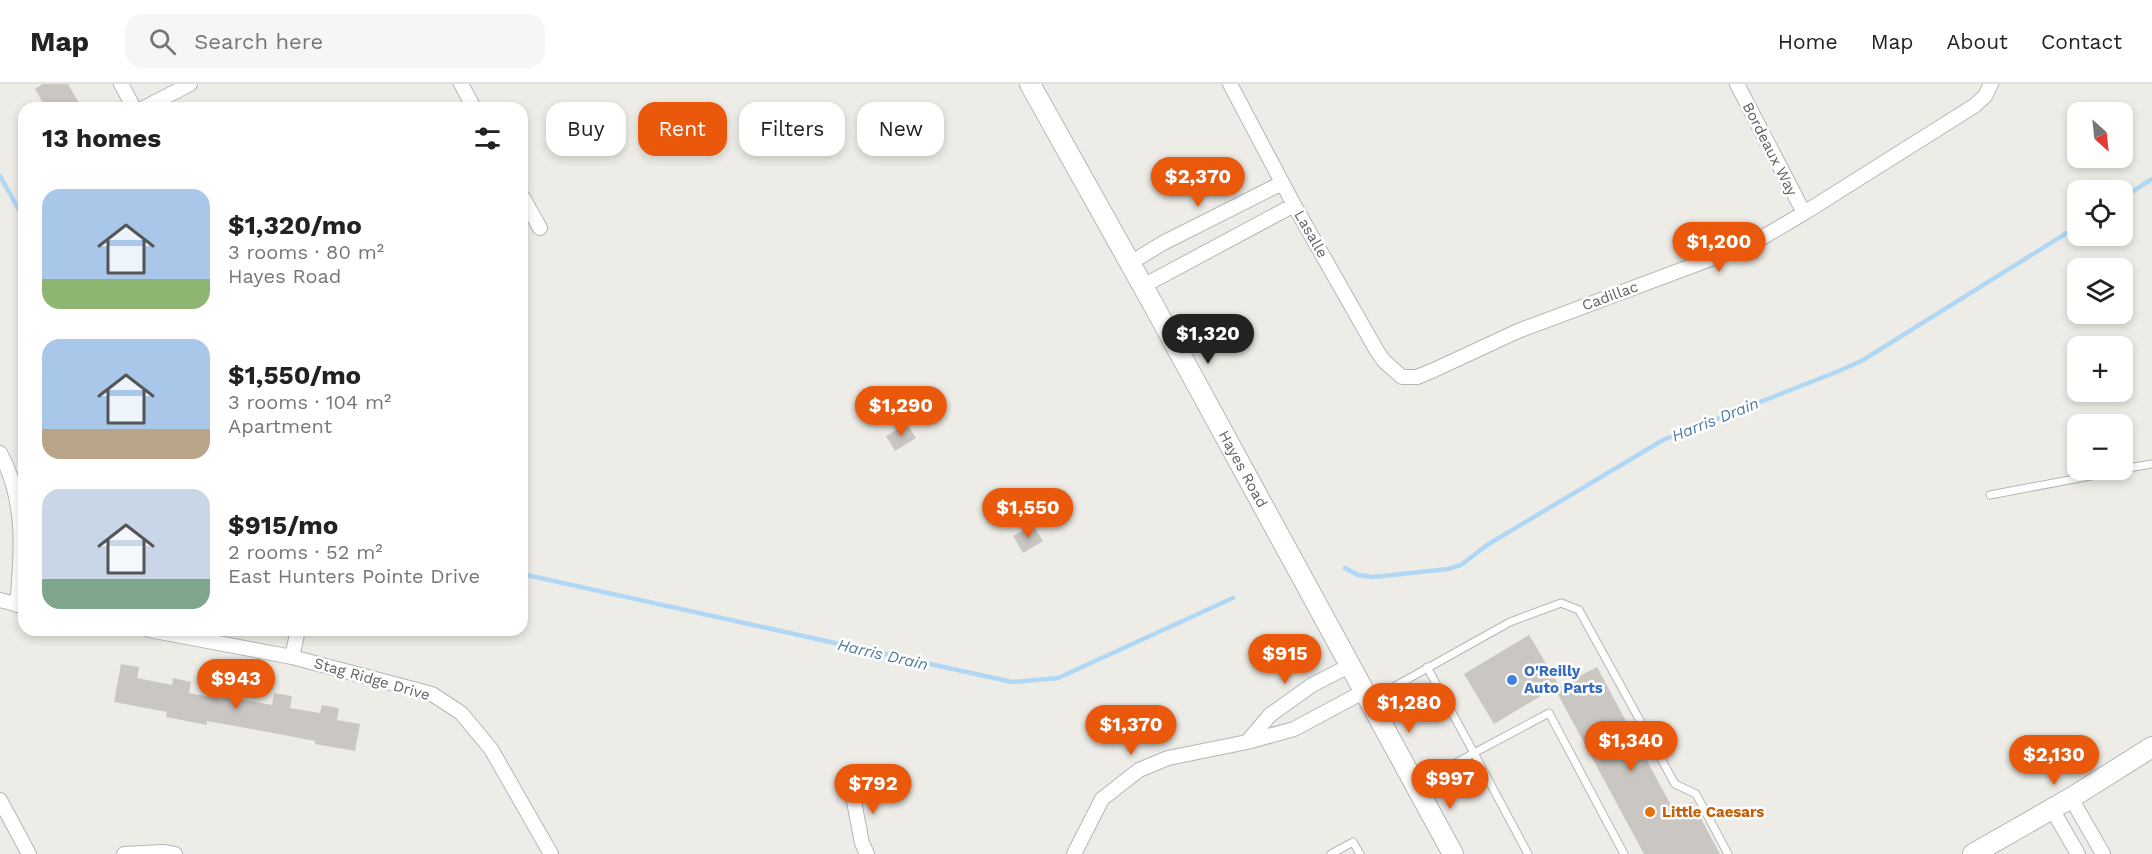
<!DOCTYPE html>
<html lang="en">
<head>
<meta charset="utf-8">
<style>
  :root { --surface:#fff; --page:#f6f6f6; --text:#222; --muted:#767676; --line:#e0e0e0; --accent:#ea580c }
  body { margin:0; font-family:"Work Sans",sans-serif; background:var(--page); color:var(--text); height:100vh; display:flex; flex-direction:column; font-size:22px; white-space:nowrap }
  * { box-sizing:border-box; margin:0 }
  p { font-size:20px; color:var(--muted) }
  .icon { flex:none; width:33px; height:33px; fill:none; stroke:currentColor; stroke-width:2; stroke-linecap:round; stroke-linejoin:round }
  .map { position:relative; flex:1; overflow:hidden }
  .panel { position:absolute; left:18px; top:18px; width:510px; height:534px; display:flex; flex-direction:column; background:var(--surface); border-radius:18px; box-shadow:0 3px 9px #0003 }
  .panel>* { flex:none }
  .top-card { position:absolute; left:546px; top:18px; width:570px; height:54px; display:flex; gap:12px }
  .needle { width:39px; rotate:153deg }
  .fabs { position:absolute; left:2067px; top:18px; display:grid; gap:12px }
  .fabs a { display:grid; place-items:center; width:66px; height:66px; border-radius:12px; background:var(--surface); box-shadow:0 3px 9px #0003; font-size:30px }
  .price { position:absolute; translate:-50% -51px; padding:0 14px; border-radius:21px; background:var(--accent); color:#fff; font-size:20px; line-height:39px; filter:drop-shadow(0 2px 3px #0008) }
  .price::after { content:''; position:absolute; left:50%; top:36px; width:18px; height:14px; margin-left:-9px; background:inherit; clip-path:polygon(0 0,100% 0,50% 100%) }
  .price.current { background:#222; color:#fff }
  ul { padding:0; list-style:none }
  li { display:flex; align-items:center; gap:18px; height:150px; padding:0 24px }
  li span { display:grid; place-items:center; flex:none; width:168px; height:120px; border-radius:18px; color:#555 }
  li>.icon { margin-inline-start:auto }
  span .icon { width:72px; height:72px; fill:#fffc; stroke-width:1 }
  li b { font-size:26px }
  h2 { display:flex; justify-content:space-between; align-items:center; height:72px; padding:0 24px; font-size:26px }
  .chip { padding:0 21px; border-radius:18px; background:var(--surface); box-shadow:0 3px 9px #0003; font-size:21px; line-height:54px }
  .chip.current { background:var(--accent); color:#fff }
  header { display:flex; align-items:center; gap:36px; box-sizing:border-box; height:84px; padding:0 30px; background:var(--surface); border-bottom:2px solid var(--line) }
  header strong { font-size:28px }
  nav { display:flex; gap:33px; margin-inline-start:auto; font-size:21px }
  .search { width:420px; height:54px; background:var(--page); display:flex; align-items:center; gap:15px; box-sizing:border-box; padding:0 21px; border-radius:18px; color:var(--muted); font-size:22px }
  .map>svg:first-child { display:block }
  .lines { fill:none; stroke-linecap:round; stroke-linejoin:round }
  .stream { stroke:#b0d8f4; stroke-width:4.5 }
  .building { fill:#cac7c3 }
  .lane-casing { stroke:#b3b6b9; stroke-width:9 }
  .street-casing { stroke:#b3b6b9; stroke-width:16 }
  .secondary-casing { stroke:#b3b5b9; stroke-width:22 }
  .lane { stroke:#fff; stroke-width:7 }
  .street { stroke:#fff; stroke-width:14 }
  .secondary { stroke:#fff; stroke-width:20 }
  .shop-dot { fill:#3f7fe0; stroke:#fff; stroke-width:2 }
  .food-dot { fill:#e8710a; stroke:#fff; stroke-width:2 }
  .labels { text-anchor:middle; stroke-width:5; stroke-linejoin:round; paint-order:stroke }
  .street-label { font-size:15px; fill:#5e6165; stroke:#fff }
  .shop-label { font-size:15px; font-weight:bold; fill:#366cbe; stroke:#fff; text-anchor:start }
  .food-label { font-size:15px; font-weight:bold; fill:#c56008; stroke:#fff; text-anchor:start }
  .water-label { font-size:16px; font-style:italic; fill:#4f7aa5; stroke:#fff }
</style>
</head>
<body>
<header>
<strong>Map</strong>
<div class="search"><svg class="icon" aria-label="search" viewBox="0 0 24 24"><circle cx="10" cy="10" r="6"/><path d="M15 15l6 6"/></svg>Search here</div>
<nav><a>Home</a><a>Map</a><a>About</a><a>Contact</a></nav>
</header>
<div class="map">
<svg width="2152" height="770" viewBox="0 0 2152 770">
  <rect width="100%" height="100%" fill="#eeece6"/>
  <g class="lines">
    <path class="stream" d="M0 92 24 135
      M2122 114 2152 95
      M1345 484 1358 491 1373 493 1448 485 1461 481 1487 461 1663 356 1839 287 1863 276 2078 142
      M522 490 1012 598 1058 594 1233 514"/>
  </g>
  <path class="building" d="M43 0H68L82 24H46L35 5Z
    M907 340 916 354 895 367 886 352Z
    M1033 441 1043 457 1023 469 1013 452Z
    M1529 551 1559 601 1494 640 1464 590Z
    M121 580 139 583 137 594 172 601 173 594 191 598 189 609 221 615 223 600 241 603 239 615 272 621 274 609 292 612 290 624 320 629 322 621 339 624 337 636 360 640 355 667 315 660V657L257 646 207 637V641L166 633 167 628 114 618Z
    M1597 583 1674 727 1692 718 1720 770H1644L1555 605Z"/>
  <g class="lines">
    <g class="lane-casing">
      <path id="lane" d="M2122 385 2152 380
        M1990 411 2122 386
        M1427 583 1474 669 1549 629 1624 770
        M1372 615 1510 538 1561 519 1579 526 1675 700 1696 710 1728 770
        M1417 700 1474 669 1528 770
        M1331 770 1353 758 1360 770"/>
    </g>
    <g class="street-casing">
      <path id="street" d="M121 0 134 24
        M461 0 474 24
        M1230 0 1294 121 1377 267 1384 277 1402 293H1417L1434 286 1518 247 1724 170 1758 156 1804 129 1974 22 1985 12 1991 0
        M1737 0 1804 129
        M144 24 190 0
        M522 112 540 144
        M1130 179 1163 159 1282 99
        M1143 202 1294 121
        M0 369C26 416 22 469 17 521
        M0 516 24 522
        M149 546 292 573 432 610 461 629 491 665 551 770
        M292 573 298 546
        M1247 658 1270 631 1312 601 1351 581
        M851 702 862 759 867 770
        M2071 714 2103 770
        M0 716 29 770
        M2052 725 2078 770
        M124 770 163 768 175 770
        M1074 770 1102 715 1139 686 1168 674 1247 658 1294 645 1365 607"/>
    </g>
    <g class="secondary-casing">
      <g id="secondary">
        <path id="s1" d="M1030 0 1154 222 1453 770"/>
        <path d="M1973 770 2071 714 2152 663"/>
      </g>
    </g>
    <use href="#lane" class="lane"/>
    <use href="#street" class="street"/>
    <use href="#secondary" class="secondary"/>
  </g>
  <circle class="shop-dot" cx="1512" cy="596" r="6"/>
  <circle class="food-dot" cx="1650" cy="728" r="6"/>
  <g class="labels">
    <g class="street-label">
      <text transform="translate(1770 65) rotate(63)" y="5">Bordeaux Way</text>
      <text transform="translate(1311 150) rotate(60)" y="5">Lasalle</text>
      <text transform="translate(1610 212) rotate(-20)" y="5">Cadillac</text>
      <text dy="5" stroke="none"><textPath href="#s1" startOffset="440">Hayes Road</textPath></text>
      <text transform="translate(372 595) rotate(16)" y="5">Stag Ridge Drive</text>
    </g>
    <g class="shop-label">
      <text x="1524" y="592">O'Reilly<tspan x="1524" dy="17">Auto Parts</tspan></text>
    </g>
    <g class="food-label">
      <text x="1662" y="733">Little Caesars</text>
    </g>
    <g class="water-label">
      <text transform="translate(1715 335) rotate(-22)" y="6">Harris Drain</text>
      <text transform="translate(883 570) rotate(13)" y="6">Harris Drain</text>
    </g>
  </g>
</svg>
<div class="fabs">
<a><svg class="needle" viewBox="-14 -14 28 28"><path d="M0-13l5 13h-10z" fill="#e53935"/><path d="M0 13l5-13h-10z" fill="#767676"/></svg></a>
<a><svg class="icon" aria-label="locate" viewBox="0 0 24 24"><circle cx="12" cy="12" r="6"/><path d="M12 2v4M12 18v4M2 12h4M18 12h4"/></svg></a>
<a><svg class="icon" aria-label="layers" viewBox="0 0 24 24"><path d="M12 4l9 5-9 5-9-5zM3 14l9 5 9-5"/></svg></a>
<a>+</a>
<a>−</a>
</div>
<b class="price" style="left:1198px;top:124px">$2,370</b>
<b class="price" style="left:1719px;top:189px">$1,200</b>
<b class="price current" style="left:1208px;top:281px">$1,320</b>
<b class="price" style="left:901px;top:353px">$1,290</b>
<b class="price" style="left:1028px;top:455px">$1,550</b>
<b class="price" style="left:1285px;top:601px">$915</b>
<b class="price" style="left:236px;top:626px">$943</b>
<b class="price" style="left:1409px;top:650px">$1,280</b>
<b class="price" style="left:1131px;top:672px">$1,370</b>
<b class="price" style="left:1631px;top:688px">$1,340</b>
<b class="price" style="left:2054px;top:702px">$2,130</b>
<b class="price" style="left:1450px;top:726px">$997</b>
<b class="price" style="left:873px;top:731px">$792</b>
<div class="top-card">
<a class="chip">Buy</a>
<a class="chip current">Rent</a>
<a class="chip">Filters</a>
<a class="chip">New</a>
</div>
<section class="panel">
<h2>13 homes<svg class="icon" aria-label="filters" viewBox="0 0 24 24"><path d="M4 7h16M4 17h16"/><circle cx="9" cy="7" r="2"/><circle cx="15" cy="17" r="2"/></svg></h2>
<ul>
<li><span style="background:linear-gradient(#a9c7e8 75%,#8fb573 0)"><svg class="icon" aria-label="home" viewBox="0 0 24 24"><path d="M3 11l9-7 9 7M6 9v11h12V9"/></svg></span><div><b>$1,320/mo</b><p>3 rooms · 80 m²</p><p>Hayes Road</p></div></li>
<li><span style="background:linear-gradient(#a9c7e8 75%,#b9a48a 0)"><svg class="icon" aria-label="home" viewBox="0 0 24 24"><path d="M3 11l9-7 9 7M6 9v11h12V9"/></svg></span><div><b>$1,550/mo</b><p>3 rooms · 104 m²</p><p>Apartment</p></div></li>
<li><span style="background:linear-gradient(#c9d6e8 75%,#7fa58c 0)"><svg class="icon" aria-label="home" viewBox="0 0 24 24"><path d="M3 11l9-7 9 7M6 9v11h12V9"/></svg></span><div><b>$915/mo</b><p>2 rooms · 52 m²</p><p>East Hunters Pointe Drive</p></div></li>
</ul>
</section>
</div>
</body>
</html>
